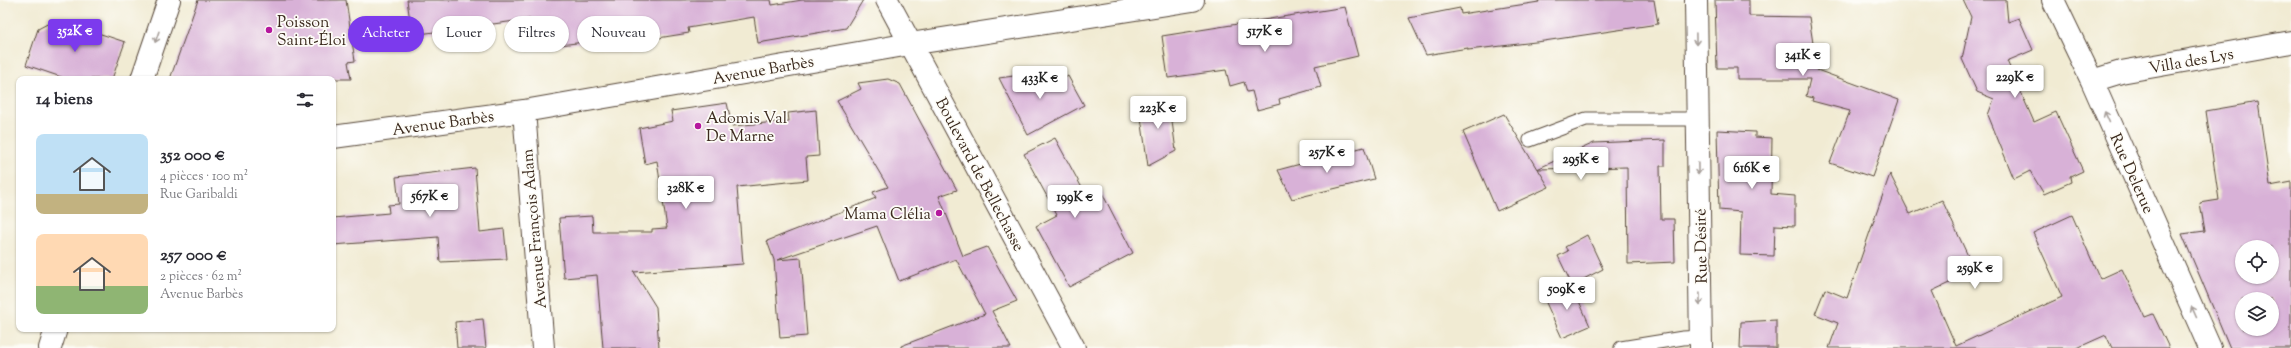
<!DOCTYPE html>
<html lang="fr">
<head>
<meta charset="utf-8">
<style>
  :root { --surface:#fff; --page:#f7f7f7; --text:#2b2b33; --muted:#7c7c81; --accent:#7c3aed }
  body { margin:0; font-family:"Sorts Mill Goudy",serif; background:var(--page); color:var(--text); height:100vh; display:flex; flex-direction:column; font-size:15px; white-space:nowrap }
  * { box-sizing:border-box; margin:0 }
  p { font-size:13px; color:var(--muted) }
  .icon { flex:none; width:22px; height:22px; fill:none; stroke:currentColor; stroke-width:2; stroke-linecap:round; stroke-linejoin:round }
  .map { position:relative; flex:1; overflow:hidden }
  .sheet { position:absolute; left:16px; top:76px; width:320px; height:256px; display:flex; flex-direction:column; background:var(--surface); border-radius:8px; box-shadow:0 1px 3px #0004 }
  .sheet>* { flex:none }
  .hud { position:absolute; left:348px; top:16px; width:380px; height:36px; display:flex; gap:8px }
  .controls { position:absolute; left:2235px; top:240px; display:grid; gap:8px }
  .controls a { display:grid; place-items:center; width:44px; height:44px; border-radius:50%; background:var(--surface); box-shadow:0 1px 3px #0004; font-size:20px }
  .price { position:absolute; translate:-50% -34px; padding:0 9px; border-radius:4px; background:#fff; color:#222; font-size:13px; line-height:26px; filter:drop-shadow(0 1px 2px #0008) }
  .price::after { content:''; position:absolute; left:50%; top:24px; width:12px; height:9px; margin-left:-6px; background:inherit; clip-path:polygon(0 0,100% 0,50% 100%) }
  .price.selected { background:var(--accent); color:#fff }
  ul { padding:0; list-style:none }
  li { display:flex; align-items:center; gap:12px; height:100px; padding:0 20px }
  li span { display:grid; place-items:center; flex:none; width:112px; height:80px; border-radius:8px; color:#555 }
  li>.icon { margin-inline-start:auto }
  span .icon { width:48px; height:48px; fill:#fffc; stroke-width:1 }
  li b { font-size:17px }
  h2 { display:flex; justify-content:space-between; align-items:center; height:48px; padding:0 20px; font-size:17px }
  .chip { padding:0 14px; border-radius:18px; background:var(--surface); box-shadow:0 1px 3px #0004; font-size:14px; line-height:36px }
  .chip.selected { background:var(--accent); color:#fff }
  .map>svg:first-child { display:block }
  .building { fill:#d8b1d7; fill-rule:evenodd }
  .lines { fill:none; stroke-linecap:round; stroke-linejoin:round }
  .service-casing { stroke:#564739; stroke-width:15 }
  .minor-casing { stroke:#564739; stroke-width:24 }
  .tertiary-casing { stroke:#564739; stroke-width:24 }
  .service { stroke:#fff; stroke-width:13 }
  .minor { stroke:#fff; stroke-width:22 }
  .tertiary { stroke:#fff; stroke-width:22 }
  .oneway { stroke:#a79f9a }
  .poi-dot { fill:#b5179e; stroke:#fdfcf7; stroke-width:1.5 }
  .labels { text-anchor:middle; stroke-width:3.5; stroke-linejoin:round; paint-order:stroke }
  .poi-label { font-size:16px; fill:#3b2a1e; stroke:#fdfcf7; text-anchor:start }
  .street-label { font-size:16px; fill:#3b2a1e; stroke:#fdfcf7 }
</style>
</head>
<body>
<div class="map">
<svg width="2291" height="348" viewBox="0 0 2291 348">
  <rect width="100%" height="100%" fill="#fdfcf7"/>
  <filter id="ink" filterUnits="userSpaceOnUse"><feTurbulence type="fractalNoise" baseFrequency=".025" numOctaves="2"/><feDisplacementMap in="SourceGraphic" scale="8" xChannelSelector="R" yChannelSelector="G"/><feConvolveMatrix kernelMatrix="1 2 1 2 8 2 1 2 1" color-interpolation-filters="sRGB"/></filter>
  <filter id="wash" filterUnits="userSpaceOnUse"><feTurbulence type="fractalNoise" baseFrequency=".012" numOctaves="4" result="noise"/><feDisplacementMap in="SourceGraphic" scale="16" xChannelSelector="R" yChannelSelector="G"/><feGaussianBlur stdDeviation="0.9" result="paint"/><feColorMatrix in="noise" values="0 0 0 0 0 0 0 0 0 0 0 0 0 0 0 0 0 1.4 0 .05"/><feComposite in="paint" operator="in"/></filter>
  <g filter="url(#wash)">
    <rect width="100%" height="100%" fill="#f1ebd3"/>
    <g id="blocks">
      <path class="building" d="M198 0H346L355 61 348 62 351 79H170Z
        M407 0H771L772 5 802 0H863L846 28 758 43 754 17 688 28 689 33 652 39 651 34 535 48 530 19 412 35Z
        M1538 0H1654L1658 24 1544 41 1468 50V48L1426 55 1409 18 1460 8 1461 14 1539 2Z
        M1715 0H1749V16L1809 17 1817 70 1899 100 1872 177 1830 163 1850 111 1812 101 1813 98 1806 96 1810 79H1737V68H1717Z
        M1963 0H2006L2008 22 2019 18 2033 50 2007 61 2034 122 2056 112 2083 171 2070 177 2071 182 2044 194 2030 171 2014 179 1988 115 1994 99 1977 92 1962 59 1971 17Z
        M1345 7 1358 56 1315 66 1321 87 1279 99 1280 104 1257 110 1252 91 1247 92 1244 82 1230 86 1226 70 1168 78 1162 36Z
        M53 21 73 29 74 25 125 42 112 79H67L26 65 38 29Z
        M1036 73 1046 89 1068 76 1084 105 1028 135 999 78Z
        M888 79 900 84 957 190 939 196 963 256 987 247 1017 301 992 311 1011 348H901V346L985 314 956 259 899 281 877 226 777 260 801 258 807 336 780 338 774 260 767 241 876 198 873 192 888 187 837 101 861 89 858 83Z
        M1169 99 1176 151 1148 166 1139 104Z
        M2258 102 2270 186 2291 182V348H2230L2182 234 2205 231 2200 203 2219 200 2206 111ZM2242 247H2272V277H2242ZM2242 299H2272V329H2242Z
        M727 103 732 126 789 121 788 113 816 110 819 156 806 157 808 180 737 187 743 264 634 272 656 307 659 348H603L597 275 564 278 559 218 592 216 593 232H652V229L667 228 657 161 645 164 639 128 673 121 671 111Z
        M1504 114 1537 169 1594 143 1665 140V166H1660L1661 219H1674L1675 262 1628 264 1627 167 1538 169 1549 187 1497 211 1463 132Z
        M1717 130 1755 132V137L1772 138 1771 194 1795 196V226L1775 225 1774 256 1740 255 1741 212 1719 210Z
        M1055 138 1088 199 1101 191 1133 253 1069 287 1036 226 1057 215 1024 154Z
        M1364 147 1374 179 1292 199 1278 170Z
        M475 168 480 232 504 229 507 259 440 262 438 237 333 245V218L389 213 388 205 399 204 396 177Z
        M1890 174 1910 214 1942 200 1975 271 1932 291 1956 346 2062 297 2033 233 2072 215 2100 279 2122 269 2145 317 2153 314 2169 348H2112L2106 335 2077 348H1829L1838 323 1815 314 1825 289 1847 298Z
        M1587 235 1603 269 1572 285 1558 256 1568 251 1565 247Z
        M1571 283 1590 326 1562 338 1543 296Z
        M483 319 486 348H457L455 322Z
        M1776 320V348H1740L1741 322Z"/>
    </g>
  </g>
  <g filter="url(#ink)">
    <use href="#blocks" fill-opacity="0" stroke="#564739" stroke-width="1"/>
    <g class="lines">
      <g class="service-casing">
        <path id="service" d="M1530 140 1586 119H1698
          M1621 348 1683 338 1701 337"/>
      </g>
      <g class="minor-casing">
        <path id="minor" d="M1696 0 1701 348
          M2053 0 2092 81 2210 348
          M142 79 169 0
          M2092 81 2121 72 2291 42
          M524 111 543 348
          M333 137 524 111 910 44 1193 0
          M50 348 56 329"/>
      </g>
      <g class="tertiary-casing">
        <path id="tertiary" d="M887 0 1074 348"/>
      </g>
      <use href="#service" class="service"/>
      <use href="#minor" class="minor"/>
      <use href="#tertiary" class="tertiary"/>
    </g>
    <defs><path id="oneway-shaft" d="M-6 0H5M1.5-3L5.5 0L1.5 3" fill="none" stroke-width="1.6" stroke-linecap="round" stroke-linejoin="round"/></defs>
    <g class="oneway">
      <use href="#oneway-shaft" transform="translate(157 37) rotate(109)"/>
      <use href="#oneway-shaft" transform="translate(1696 39) rotate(89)"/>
      <use href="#oneway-shaft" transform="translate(2107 117) rotate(-114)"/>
      <use href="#oneway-shaft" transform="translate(1698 169) rotate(89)"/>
      <use href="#oneway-shaft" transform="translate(1700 299) rotate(89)"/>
      <use href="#oneway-shaft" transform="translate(2194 312) rotate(-114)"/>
    </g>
  </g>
  <g class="poi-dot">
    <circle cx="269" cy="30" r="4"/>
    <circle cx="698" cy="126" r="4"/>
    <circle cx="939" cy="213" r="4"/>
  </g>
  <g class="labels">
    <g class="poi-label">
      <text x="277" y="27">Poisson<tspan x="277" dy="18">Saint-Éloi</tspan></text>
      <text x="706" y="123">Adomis Val<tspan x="706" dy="18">De Marne</tspan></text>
      <text x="931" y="219" text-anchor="end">Mama Clélia</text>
    </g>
    <g class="street-label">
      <text transform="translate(2191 60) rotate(-10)" y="6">Villa des Lys</text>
      <text transform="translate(763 69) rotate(-10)" y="6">Avenue Barbès</text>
      <text transform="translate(443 122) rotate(-8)" y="6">Avenue Barbès</text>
      <text transform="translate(2133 173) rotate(66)" y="6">Rue Delerue</text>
      <text transform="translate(981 174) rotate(62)" y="6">Boulevard de Bellechasse</text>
      <text transform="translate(533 229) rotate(-95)" y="6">Avenue François Adam</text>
      <text transform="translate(1700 246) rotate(-91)" y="6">Rue Désiré</text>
    </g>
  </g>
</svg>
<div class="controls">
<a><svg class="icon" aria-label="locate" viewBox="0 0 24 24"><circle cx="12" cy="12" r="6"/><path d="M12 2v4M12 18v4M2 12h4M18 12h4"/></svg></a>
<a><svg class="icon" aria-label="layers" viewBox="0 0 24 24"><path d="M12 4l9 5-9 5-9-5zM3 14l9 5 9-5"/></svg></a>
</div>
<b class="price selected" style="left:75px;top:53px">352K €</b>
<b class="price" style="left:1265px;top:53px">517K €</b>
<b class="price" style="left:1803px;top:77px">341K €</b>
<b class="price" style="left:2015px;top:99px">229K €</b>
<b class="price" style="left:1040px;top:100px">433K €</b>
<b class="price" style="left:1158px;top:130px">223K €</b>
<b class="price" style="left:1327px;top:174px">257K €</b>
<b class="price" style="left:1581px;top:181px">295K €</b>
<b class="price" style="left:1752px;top:190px">616K €</b>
<b class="price" style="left:686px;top:210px">328K €</b>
<b class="price" style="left:430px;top:218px">567K €</b>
<b class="price" style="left:1075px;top:219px">199K €</b>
<b class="price" style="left:1975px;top:290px">259K €</b>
<b class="price" style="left:1567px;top:311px">509K €</b>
<div class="hud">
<a class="chip selected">Acheter</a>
<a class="chip">Louer</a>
<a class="chip">Filtres</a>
<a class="chip">Nouveau</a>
</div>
<section class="sheet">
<h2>14 biens<svg class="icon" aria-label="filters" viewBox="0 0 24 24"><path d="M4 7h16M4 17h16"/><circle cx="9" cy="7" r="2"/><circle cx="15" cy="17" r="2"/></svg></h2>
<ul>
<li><span style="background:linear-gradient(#bfe0f5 75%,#c2b280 0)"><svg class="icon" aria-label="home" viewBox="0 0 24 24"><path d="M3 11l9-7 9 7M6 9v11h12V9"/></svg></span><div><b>352 000 €</b><p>4 pièces · 100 m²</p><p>Rue Garibaldi</p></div></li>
<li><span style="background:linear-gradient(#ffd9b3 65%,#8fb573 0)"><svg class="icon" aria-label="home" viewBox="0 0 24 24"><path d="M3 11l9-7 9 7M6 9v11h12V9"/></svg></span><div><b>257 000 €</b><p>2 pièces · 62 m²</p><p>Avenue Barbès</p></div></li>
</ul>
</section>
</div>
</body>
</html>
